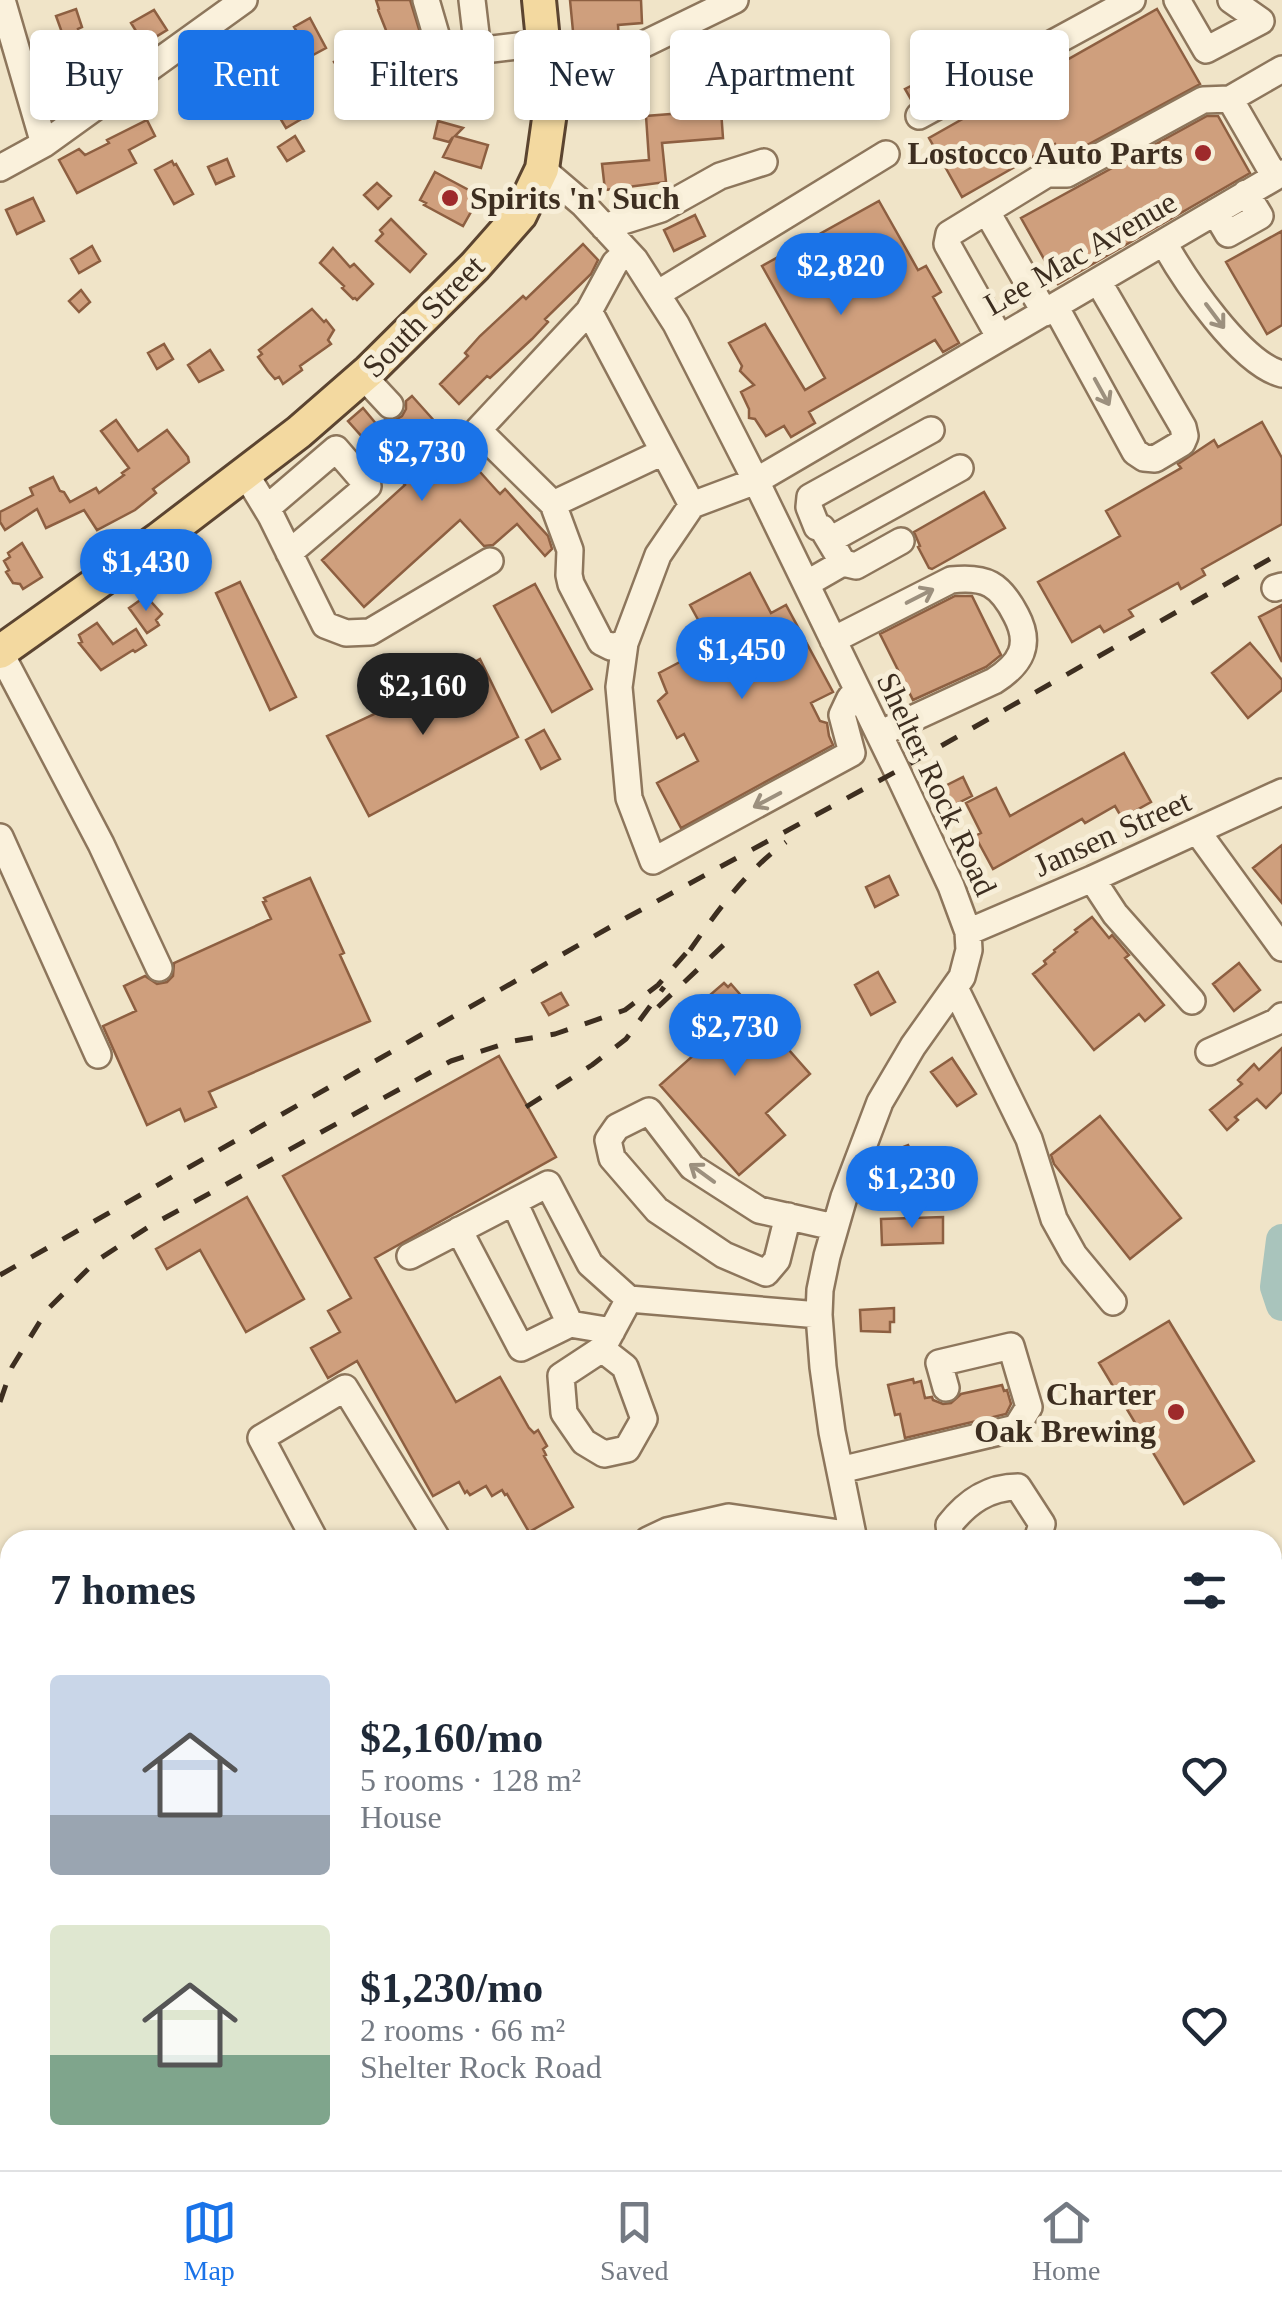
<!DOCTYPE html>
<html lang="en">
<head>
<meta charset="utf-8">
<style>
  :root { --surface:#fff; --page:#f6f6f7; --text:#1f2937; --muted:#747a83; --line:#e0e1e3; --accent:#1a73e8 }
  body { margin:0; font-family:"Times New Roman",serif; background:var(--page); color:var(--text); height:100vh; display:flex; flex-direction:column; font-size:38px; white-space:nowrap }
  * { box-sizing:border-box; margin:0 }
  p { font-size:32px; color:var(--muted) }
  .icon { flex:none; width:55px; height:55px; fill:none; stroke:currentColor; stroke-width:2; stroke-linecap:round; stroke-linejoin:round }
  .map { position:relative; flex:1; overflow:hidden }
  .details { position:absolute; left:0px; top:1530px; width:1282px; height:640px; display:flex; flex-direction:column; background:var(--surface); border-radius:30px 30px 0 0; box-shadow:0 2px 8px #0004 }
  .details>* { flex:none }
  .guide { position:absolute; left:30px; top:30px; width:1222px; height:90px; display:flex; gap:20px }
  .price { position:absolute; translate:-50% -85px; padding:0 22px; border-radius:35px; background:var(--accent); color:#fff; font-size:32px; line-height:65px; filter:drop-shadow(0 2px 5px #0008) }
  .price::after { content:''; position:absolute; left:50%; top:60px; width:30px; height:22px; margin-left:-15px; background:inherit; clip-path:polygon(0 0,100% 0,50% 100%) }
  .price.on { background:#222; color:#fff }
  ul { padding:0; list-style:none }
  li { display:flex; align-items:center; gap:30px; height:250px; padding:0 50px }
  li span { display:grid; place-items:center; flex:none; width:280px; height:200px; border-radius:10px; color:#555 }
  li>.icon { margin-inline-start:auto }
  span .icon { width:120px; height:120px; fill:#fffc; stroke-width:1 }
  li b { font-size:42px }
  h2 { display:flex; justify-content:space-between; align-items:center; height:120px; padding:0 50px; font-size:42px }
  .chip { padding:0 35px; border-radius:10px; background:var(--surface); box-shadow:0 2px 8px #0004; font-size:35px; line-height:90px }
  .chip.on { background:var(--accent); color:#fff }
  .dock { display:flex; justify-content:space-around; align-items:center; height:140px; border-top:2px solid var(--line); background:var(--surface); font-size:28px; color:var(--muted) }
  .dock a { display:grid; justify-items:center; gap:5px }
  .dock .on { color:var(--accent) }
  .map>svg:first-child { display:block }
  .lines { fill:none; stroke-linecap:round; stroke-linejoin:round }
  .stream { stroke:#6f938a; stroke-width:5 }
  .river { stroke:#a9c4bc; stroke-width:32 }
  .building { fill:#cf9f7d; stroke:#8d5f41; stroke-width:2.5 }
  .minor-casing { stroke:#8d765c; stroke-width:30 }
  .major-casing { stroke:#5b4430; stroke-width:38 }
  .minor { stroke:#faf1dc; stroke-width:25 }
  .major { stroke:#f3d9a0; stroke-width:32 }
  .rail { stroke:#3d2e20; stroke-width:5; stroke-dasharray:18 18; stroke-linecap:butt }
  .oneway { stroke:#9c907e }
  .poi-dot { fill:#9e2a2b; stroke:#f7eed8; stroke-width:4 }
  .labels { text-anchor:middle; stroke-width:10; stroke-linejoin:round; paint-order:stroke }
  .poi-label { font-size:32px; font-weight:bold; fill:#3d2e20; stroke:#f7eed8; text-anchor:end }
  .street-label { font-size:32px; fill:#3d2e20; stroke:#f7eed8 }
</style>
</head>
<body>
<div class="map">
<svg width="1282" height="2170" viewBox="0 0 1282 2170">
  <rect width="100%" height="100%" fill="#f0e4c8"/>
  <g class="lines">
    <path class="stream" d="M1272 1562 1282 1560
      M11 2170 14 2160"/>
    <path class="river" d="M1282 1240 1276 1287 1282 1305"/>
  </g>
  <path class="building" d="M376 0H410L430 65 443 71 487 66 491 92 417 102 414 80 407 83 378 10 379 9Z
    M570 0H641L642 23 618 25 619 40 616 43 609 44V47L575 52Z
    M76 9 82 27 78 29 86 52 65 59 59 40 64 38 56 16Z
    M1157 9 1200 84 1063 158 1055 144 962 197 929 138Z
    M154 10 167 30 144 44 131 23Z
    M310 18 326 48 298 63 285 38 297 32 294 27Z
    M361 45 380 73 353 91 334 62Z
    M202 64 215 90 201 98 187 71Z
    M921 81 928 93 912 101 905 89Z
    M294 104 303 118 286 128 277 113Z
    M721 110 723 138 662 143 666 182 605 190 602 164 649 160 646 116Z
    M1207 116H1218L1250 173 1058 284 1021 218Z
    M147 120 155 136 129 150 136 163 77 193 59 160 79 149 85 155 109 143 107 140Z
    M438 121 463 128 455 136 488 145 481 168 443 157 453 137 449 142 434 138Z
    M295 136 304 151 287 161 278 147Z
    M227 159 234 176 216 184 208 167Z
    M172 161 174 165 176 164 193 194 174 204 155 170Z
    M435 172 480 196 463 226 424 205 426 203 420 200Z
    M377 183 391 196 378 209 364 195Z
    M33 198 44 221 17 234 6 210Z
    M879 201 918 270 926 266 941 292 933 297 959 343 943 352 935 340 809 412 815 423 791 437 784 426 766 436 755 419 749 418V409L741 392 754 385 740 371 742 366 729 343 765 324 805 390 825 378 762 266Z
    M695 215 705 236 674 251 664 230Z
    M391 219 426 254 410 272 376 241 383 234 380 230Z
    M1282 231V325L1267 334 1226 262Z
    M583 244 598 260 591 274 545 319 548 322 532 339 490 378 487 376 459 404 440 384 468 356 465 353 480 336 523 296 526 299Z
    M92 246 100 261 79 273 71 259Z
    M333 248 350 267 354 264 373 284 357 300 355 298 353 299 342 288 344 286 320 263Z
    M81 290 90 302 79 312 69 301Z
    M312 309 324 322 326 320 334 330 328 340 331 344 300 366 302 370 283 384 279 377 275 379 268 371 258 357 262 354 259 350Z
    M164 344 173 359 157 369 148 353Z
    M210 350 223 370 199 382 188 365Z
    M412 396 498 492 500 494 505 489 548 536 552 549 545 556 517 524 493 545 484 546 460 520 364 607 322 560 405 485 348 421 363 408 378 426 385 420H395L402 416 406 409V401Z
    M116 420 138 451 167 430 188 457 189 462 153 489 156 493 135 510 97 530 84 510 46 528 37 509 5 530 0 522V512L33 495 30 488 53 477 60 491 64 492 70 502 96 488 99 493 124 475 122 473 129 468 101 431Z
    M1262 422 1282 458V524L1202 569 1205 575 1181 589 1178 583 1129 610 1133 616 1104 632 1100 626 1072 642 1038 582 1120 536 1106 511 1181 468 1178 464 1214 440 1218 447Z
    M984 492 1005 528 932 569 929 568 918 547 920 546 914 532Z
    M22 543 42 577 23 589 20 584 13 583 6 572 9 570 4 561 10 557 8 553Z
    M750 573 771 613 786 605 833 692 811 703 820 721 827 723 829 736 833 745 681 828 657 783 698 761 684 734 677 738 658 701 667 693 659 673 712 645 690 605Z
    M240 582 296 697 270 710 216 593Z
    M535 584 592 689 552 712 494 606Z
    M146 596 162 614 156 620 159 625 147 633 129 608Z
    M955 596H972L1001 655 986 667 913 700 880 634Z
    M1282 605V662L1259 617Z
    M97 623 113 644 136 629 146 645 135 652 133 650 101 670 79 643 82 642 79 635Z
    M1250 643 1282 680V690L1248 718 1212 673Z
    M480 659 518 737 369 816 327 736 411 697Z
    M544 730 560 759 541 769 526 740Z
    M1124 753 1151 802 1122 818 1115 806 1085 823 1082 819 993 869 975 836 981 833 966 803 996 788 1010 816Z
    M963 777 972 796 952 806 943 787Z
    M1282 845V903L1253 868Z
    M889 876 898 895 875 907 866 887Z
    M310 878 344 953 340 955 370 1021 209 1092 216 1107 185 1121 180 1109 147 1125 103 1026 136 1011 124 986 145 976 157 984 167 982 173 976 174 963 271 919 263 902 266 901 264 898Z
    M1092 917 1109 938 1112 935 1129 955 1125 958 1164 1005 1145 1021 1139 1014 1094 1050 1033 974 1046 964 1044 961 1055 952 1054 950 1077 932 1075 930Z
    M1239 963 1260 990 1234 1011 1213 984Z
    M878 972 895 1002 871 1015 855 985Z
    M724 983 728 987 731 984 810 1074 766 1113 785 1135 739 1175 660 1085 704 1046 685 1024 714 999 710 995Z
    M561 993 568 1005 549 1015 542 1003Z
    M1282 1048V1092L1266 1108 1257 1099 1235 1117 1238 1120 1227 1130 1210 1110 1242 1084 1238 1080 1254 1064 1259 1070Z
    M499 1056 556 1157 375 1258 456 1402 500 1377 529 1428 534 1433 538 1430 547 1446 543 1449 546 1455 544 1456 573 1507 529 1532 507 1494 505 1495 502 1490 492 1496 486 1486 470 1495 467 1491 465 1493 459 1482 433 1496 357 1361 328 1378 311 1348 340 1332 328 1311 351 1298 283 1176Z
    M952 1058 976 1094 957 1106 931 1072Z
    M1100 1116 1181 1218 1130 1259 1054 1164 1051 1155Z
    M908 1145 916 1162 898 1169 891 1152Z
    M247 1197 304 1299 246 1332 200 1250 167 1269 156 1249Z
    M943 1217V1243L882 1245 881 1219Z
    M894 1308V1322H890V1332L861 1331 860 1310Z
    M1169 1321 1254 1461 1184 1504 1099 1363Z
    M913 1379 914 1383 921 1381 925 1398 932 1397 933 1400 943 1404 951 1403 961 1394 1002 1385 1004 1391 1007 1390 1011 1404 1006 1414 905 1438 900 1414 895 1415 888 1385Z"/>
  <g class="lines">
    <g class="minor-casing">
      <path id="minor" d="M2 0 44 144
        M426 0 442 55 543 43
        M472 0 478 51
        M1177 0 1206 50 1261 21 1231 0
        M546 73 621 62 632 50 735 0
        M919 116 1132 0
        M0 168 44 144 244 0
        M542 169 583 204 635 260 676 324 756 481 897 771 951 886 968 932 969 950 962 977 913 1046 880 1102 844 1197 827 1256 820 1290 819 1315 823 1367 832 1432 854 1540
        M1275 177 1230 99 1282 69
        M987 212 1045 313
        M1215 212 1228 234 1260 216 1246 193
        M604 227 661 209 720 176 764 162
        M1164 243C1184 279 1241 364 1282 374
        M627 252 615 263 589 311 692 505
        M657 294 886 154
        M1055 306 1135 452 1144 458 1155 459 1182 443 1185 436 1183 427 1098 281
        M589 311 478 430 553 504 663 452
        M1000 338 947 244 949 234 1047 174H1067L1203 100 1230 99
        M363 376 390 405
        M245 473 271 516 325 625 346 633 370 632 490 561
        M553 504 570 550 569 575 571 584 601 642 611 647 625 643 658 555 692 505 756 481 1282 173
        M267 508 336 449 368 486 289 553
        M817 527 809 507 810 497 931 430
        M830 540 960 468
        M839 562 856 566 901 541
        M806 584 839 565 840 558 822 528
        M1275 588 1282 586
        M833 640 951 580C986 576 1000 584 1016 615 1032 645 1021 664 994 681L879 734
        M625 643 619 687 629 798 653 861 852 753 842 715 850 698 859 693
        M0 652 101 844 159 968
        M1197 831 1282 948
        M0 837 98 1055
        M1092 879 1115 914 1192 1001
        M968 932 1092 879 1282 792
        M955 988 1029 1139 1054 1219 1074 1255 1113 1302
        M1209 1052 1276 1022 1282 1016
        M514 1202 570 1324 612 1331
        M788 1216 777 1260 766 1273 724 1255 657 1210 612 1158 608 1140 617 1127 649 1111 692 1167 759 1210 834 1227
        M459 1230 521 1348 570 1324
        M410 1256 548 1184 590 1264 629 1299 819 1315
        M602 1349 561 1376 564 1413 584 1442 604 1454 627 1449 644 1419 625 1367 602 1349 629 1299
        M840 1470 1016 1428 1029 1407 1011 1346 939 1363 946 1388
        M315 1540 261 1438 345 1388 438 1540
        M648 1540 667 1531 729 1517 853 1535
        M951 1540 949 1525C967 1502 988 1487 1018 1487L1042 1524 1037 1540
        M1272 1739 1282 1735
        M1272 1780 1282 1773
        M1272 1812 1278 1818H1282
        M1272 2007 1282 2005
        M458 2160 461 2170
        M734 2160 748 2170
        M1003 2160 1008 2170
        M154 2170 155 2160
        M204 2170 205 2160
        M225 2170 282 2160
        M502 2170 504 2160
        M927 2170 929 2160"/>
    </g>
    <g class="major-casing">
      <path id="major" d="M0 652 159 539 299 432 369 371 475 266 520 215 542 169 550 112 539 0"/>
    </g>
    <use href="#minor" class="minor"/>
    <use href="#major" class="major"/>
    <path class="rail" d="M690 950C717 911 747 870 786 842
      M658 1007 731 938
      M526 1107 592 1065 626 1039 664 987
      M0 1275 626 918 897 771 1282 552
      M0 1402 12 1367 47 1310 96 1261 150 1226 451 1061 513 1041 555 1034 625 1010 658 985 696 942"/>
  </g>
  <defs><path id="oneway-shaft" d="M-6 0H5M1.5-3L5.5 0L1.5 3" fill="none" stroke-width="1.6" stroke-linecap="round" stroke-linejoin="round" transform="scale(2.5)"/></defs>
  <g class="oneway">
    <use href="#oneway-shaft" transform="translate(1215 316) rotate(53)"/>
    <use href="#oneway-shaft" transform="translate(1102 392) rotate(61)"/>
    <use href="#oneway-shaft" transform="translate(920 596) rotate(-27)"/>
    <use href="#oneway-shaft" transform="translate(767 800) rotate(152)"/>
    <use href="#oneway-shaft" transform="translate(702 1173) rotate(-144)"/>
  </g>
  <g class="poi-dot">
    <circle cx="1203" cy="153" r="10"/>
    <circle cx="450" cy="198" r="10"/>
    <circle cx="1176" cy="1412" r="10"/>
  </g>
  <g class="labels">
    <g class="poi-label">
      <text x="1183" y="164">Lostocco Auto Parts</text>
      <text x="470" y="209" text-anchor="start">Spirits 'n' Such</text>
      <text x="1156" y="1405">Charter<tspan x="1156" dy="37">Oak Brewing</tspan></text>
    </g>
    <g class="street-label">
      <text transform="translate(1080 253) rotate(-30)" y="11">Lee Mac Avenue</text>
      <text transform="translate(423 316) rotate(-45)" y="11">South Street</text>
      <text transform="translate(937 784) rotate(65)" y="11">Shelter Rock Road</text>
      <text transform="translate(1112 833) rotate(-24)" y="11">Jansen Street</text>
    </g>
  </g>
</svg>
<b class="price" style="left:841px;top:318px">$2,820</b>
<b class="price" style="left:422px;top:504px">$2,730</b>
<b class="price" style="left:146px;top:614px">$1,430</b>
<b class="price" style="left:742px;top:702px">$1,450</b>
<b class="price on" style="left:423px;top:738px">$2,160</b>
<b class="price" style="left:735px;top:1079px">$2,730</b>
<b class="price" style="left:912px;top:1231px">$1,230</b>
<div class="guide">
<a class="chip">Buy</a>
<a class="chip on">Rent</a>
<a class="chip">Filters</a>
<a class="chip">New</a>
<a class="chip">Apartment</a>
<a class="chip">House</a>
</div>
<section class="details">
<h2>7 homes<svg class="icon" aria-label="filters" viewBox="0 0 24 24"><path d="M4 7h16M4 17h16"/><circle cx="9" cy="7" r="2"/><circle cx="15" cy="17" r="2"/></svg></h2>
<ul>
<li><span style="background:linear-gradient(#c9d6e8 70%,#9aa5b1 0)"><svg class="icon" aria-label="home" viewBox="0 0 24 24"><path d="M3 11l9-7 9 7M6 9v11h12V9"/></svg></span><div><b>$2,160/mo</b><p>5 rooms · 128 m²</p><p>House</p></div><svg class="icon" aria-label="heart" viewBox="0 0 24 24"><path d="M12 20l-8-8c-3-5 5-10 8-4 3-6 11-1 8 4z"/></svg></li>
<li><span style="background:linear-gradient(#dfe7d0 65%,#7fa58c 0)"><svg class="icon" aria-label="home" viewBox="0 0 24 24"><path d="M3 11l9-7 9 7M6 9v11h12V9"/></svg></span><div><b>$1,230/mo</b><p>2 rooms · 66 m²</p><p>Shelter Rock Road</p></div><svg class="icon" aria-label="heart" viewBox="0 0 24 24"><path d="M12 20l-8-8c-3-5 5-10 8-4 3-6 11-1 8 4z"/></svg></li>
</ul>
</section>
</div>
<nav class="dock">
<a class="on"><svg class="icon" aria-label="map" viewBox="0 0 24 24"><path d="M3 6l6-2 6 2 6-2v14l-6 2-6-2-6 2zM9 4v14M15 6v14"/></svg>Map</a>
<a><svg class="icon" aria-label="saved" viewBox="0 0 24 24"><path d="M7 4h10v16l-5-4-5 4z"/></svg>Saved</a>
<a><svg class="icon" aria-label="home" viewBox="0 0 24 24"><path d="M3 11l9-7 9 7M6 9v11h12V9"/></svg>Home</a>
</nav>
</body>
</html>
